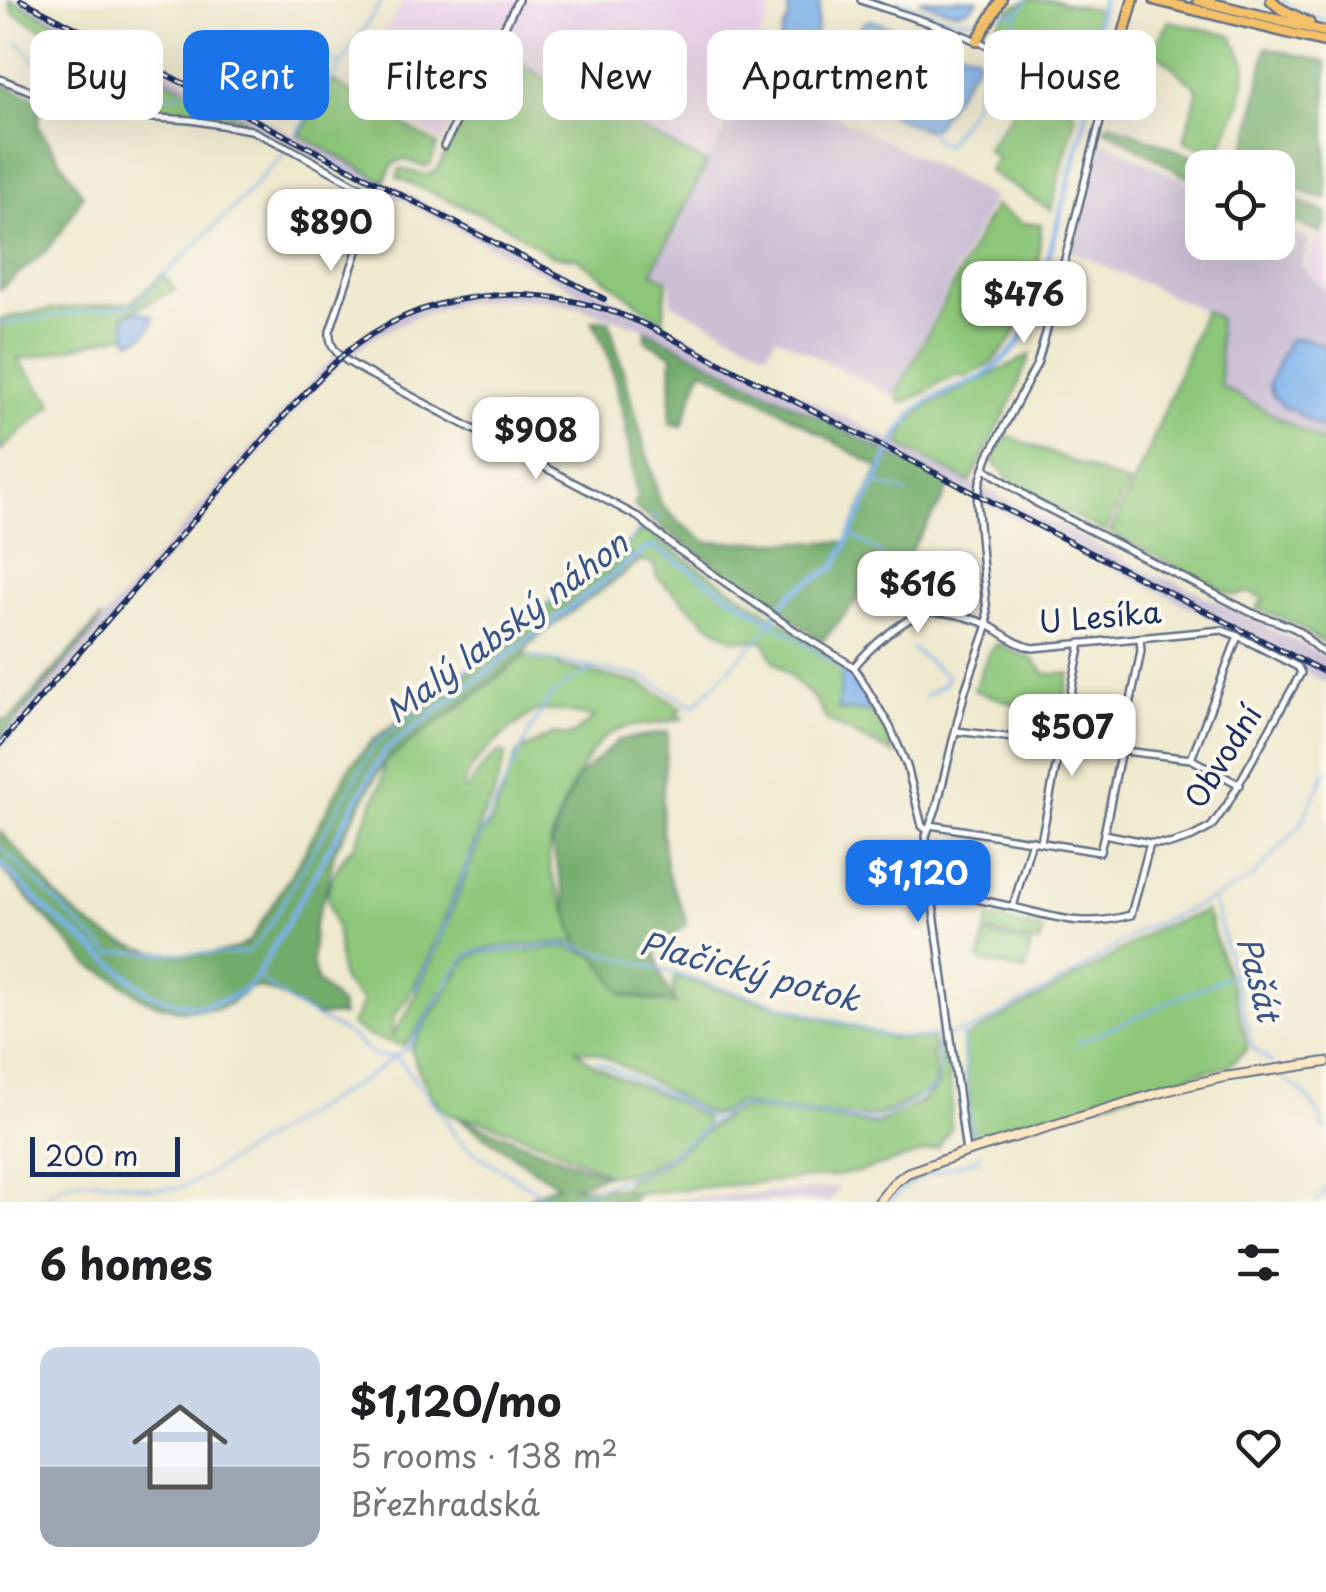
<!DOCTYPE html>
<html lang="en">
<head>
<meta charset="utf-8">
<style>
  :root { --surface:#fff; --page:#f2f2f2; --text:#202124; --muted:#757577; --accent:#1a73e8 }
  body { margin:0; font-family:"Playpen Sans",sans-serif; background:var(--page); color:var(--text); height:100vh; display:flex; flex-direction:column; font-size:38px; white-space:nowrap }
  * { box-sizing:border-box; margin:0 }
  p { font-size:32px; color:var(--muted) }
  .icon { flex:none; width:55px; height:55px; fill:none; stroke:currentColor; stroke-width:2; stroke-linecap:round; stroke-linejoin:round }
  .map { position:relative; height:1202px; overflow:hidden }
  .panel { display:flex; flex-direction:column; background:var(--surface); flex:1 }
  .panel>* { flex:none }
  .banner { position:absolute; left:30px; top:30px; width:1268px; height:90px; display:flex; gap:20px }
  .controls { position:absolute; left:1185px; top:150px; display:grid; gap:20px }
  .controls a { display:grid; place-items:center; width:110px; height:110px; border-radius:20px; background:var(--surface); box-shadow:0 10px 40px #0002; font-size:50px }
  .scale { position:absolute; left:30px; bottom:25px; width:150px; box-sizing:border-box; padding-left:10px; border:5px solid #1b2f5e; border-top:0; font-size:28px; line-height:35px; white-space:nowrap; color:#1b2f5e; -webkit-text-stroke:8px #fbf7ec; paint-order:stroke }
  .price { position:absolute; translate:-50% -85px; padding:0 22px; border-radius:20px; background:#fff; color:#222; font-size:32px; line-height:65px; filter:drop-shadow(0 2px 5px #0008) }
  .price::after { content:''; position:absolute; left:50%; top:60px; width:30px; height:22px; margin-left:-15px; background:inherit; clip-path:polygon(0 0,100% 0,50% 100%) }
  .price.active { background:var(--accent); color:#fff }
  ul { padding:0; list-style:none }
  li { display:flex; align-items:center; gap:30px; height:250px; padding:0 40px }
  li span { display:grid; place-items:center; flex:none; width:280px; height:200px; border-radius:20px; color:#555 }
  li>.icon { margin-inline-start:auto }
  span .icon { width:120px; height:120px; fill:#fffc; stroke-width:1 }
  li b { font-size:42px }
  h2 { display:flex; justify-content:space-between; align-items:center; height:120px; padding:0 40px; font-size:42px }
  .tag { padding:0 35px; border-radius:20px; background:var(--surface); box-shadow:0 10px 40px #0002; font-size:35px; line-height:90px }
  .tag.active { background:var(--accent); color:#fff }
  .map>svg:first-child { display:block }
  .built { fill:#ebd1eb }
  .industrial { fill:#cbbfd5 }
  .green { fill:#8ec77a; stroke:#547b6c; stroke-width:2.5; fill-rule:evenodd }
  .forest { fill:#72ac6a; stroke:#466e64; stroke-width:2.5 }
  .water { fill:#7fb2ec; stroke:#4d70a5; stroke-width:2.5 }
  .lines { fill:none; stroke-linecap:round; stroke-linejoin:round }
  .stream { stroke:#7fb2ec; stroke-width:2.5 }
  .canal { stroke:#7fb2ec; stroke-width:5 }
  .minor-casing { stroke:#657086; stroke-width:10 }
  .secondary-casing { stroke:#657086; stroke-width:12 }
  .primary-casing { stroke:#657086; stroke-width:14 }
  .minor { stroke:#fff; stroke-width:5 }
  .secondary { stroke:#fbe6c3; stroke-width:8 }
  .primary { stroke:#f4c16a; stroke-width:9 }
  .rail-casing { stroke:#1b2f5e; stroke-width:6 }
  .rail { stroke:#fbf7ec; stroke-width:2.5; stroke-dasharray:8; stroke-linecap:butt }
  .labels { text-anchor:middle; stroke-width:8; stroke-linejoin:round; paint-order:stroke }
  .street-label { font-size:30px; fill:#1b2f5e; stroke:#fbf7ec }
  .water-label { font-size:32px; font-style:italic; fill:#395689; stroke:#fbf7ec }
</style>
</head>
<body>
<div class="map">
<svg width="1326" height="1202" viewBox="0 0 1326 1202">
  <rect width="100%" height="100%" fill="#fbf7ec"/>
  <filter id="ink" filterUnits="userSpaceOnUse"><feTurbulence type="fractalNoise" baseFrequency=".01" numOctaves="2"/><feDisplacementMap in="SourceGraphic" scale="20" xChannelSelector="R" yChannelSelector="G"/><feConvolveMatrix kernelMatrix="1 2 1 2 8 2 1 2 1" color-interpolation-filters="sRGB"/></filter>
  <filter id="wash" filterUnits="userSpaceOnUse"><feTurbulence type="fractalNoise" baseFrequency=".0048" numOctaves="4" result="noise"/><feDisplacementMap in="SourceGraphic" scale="40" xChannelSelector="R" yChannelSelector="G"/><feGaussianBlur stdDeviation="2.25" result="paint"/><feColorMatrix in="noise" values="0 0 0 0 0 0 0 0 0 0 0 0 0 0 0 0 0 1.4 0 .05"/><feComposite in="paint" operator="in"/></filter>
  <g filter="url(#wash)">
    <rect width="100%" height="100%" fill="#efe9cf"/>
    <path class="built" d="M404 0H773L768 18 707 163 490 50 442 142 354 86Z
      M1326 218V289L1304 266Z"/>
    <path class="industrial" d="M12 0H30L1156 576 1175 581 1326 657V684L1260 643 640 327 580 307 540 299 500 298 454 304 414 317 373 338 332 371 295 411 0 751V738L288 406 326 365 353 343 383 323 411 309 464 294 500 289 527 290 554 293 603 304Z
      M753 74 949 173 993 198 894 396 776 336 767 352 671 303 670 282 651 272Z
      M1104 142 1202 189V242H1278V225L1310 241 1301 266 1326 291V442L1220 386 1218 317 1069 250Z
      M840 1187 830 1202H643L698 1198Z"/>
    <path class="green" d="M9 0H12L248 121 108 101 81 89 134 91 138 88 137 82 13 13Z
      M1028 0H1052L1098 10 1084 97 992 30 1011 8Z
      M1169 21 1232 36 1246 65 1241 101 1218 154 1184 141 1198 89 1153 50Z
      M507 55 560 87 707 163 652 272 667 280 663 322 577 258 550 255 505 225 397 177 400 169 426 175 437 170 462 121 471 125Z
      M333 81 437 145 430 165 424 167 404 159 394 163 384 181 299 135Z
      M1029 82 1076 113 1051 210 988 171 997 158 986 149 1017 106 1012 102Z
      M994 206 1022 223 1041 224 1037 281 1012 339 991 364 964 378 960 374 953 376 951 379 938 383 929 391 902 403 898 399V391Z
      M163 274 175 290 124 314 126 334 32 358H17L53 404 0 451V319L49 310 132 302Z
      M1204 311 1218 317 1221 386 1326 444V645L1293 622 1256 609 1264 599 1249 592 1235 596 1110 533 1149 450Z
      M1030 355 1012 400 970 482 899 445 908 424 924 408Z
      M1006 435 1128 484 1105 532 1019 488 992 461Z
      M645 529C709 579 781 615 843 668L838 710 877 712 894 754 827 720 815 699 773 660 764 641 733 639 706 622 657 577 654 566 651 562H641L620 549Z
      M997 644 1032 659 1046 674H1070L1061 715 1023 707 974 690 988 654Z
      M529 656 557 662 562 667 640 683 683 708 676 713 683 718C659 727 630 721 608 735 586 748 546 834 549 859 551 886 572 915 576 940L570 943C552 943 480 945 468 955 463 959 458 968 454 974 436 997 424 1024 404 1046L369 1036 351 1025 363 1003C358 995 346 987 342 979 338 968 339 942 337 931 330 905 321 896 336 870 342 860 346 852 355 845L382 782 384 762 482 690 523 657ZM535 711H560L595 717 575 733 569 736 553 734 517 753 492 821 482 834 440 941 409 1009 392 1037 394 1016 408 998 431 951 480 830 481 820 491 803 506 754 499 752C487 762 476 773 469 788L466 789 463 787C469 759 512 728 535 711Z
      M1206 911 1237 1003 1248 1048 1227 1067 1202 1072 975 1140 968 1138 969 1099 962 1040 1106 960 1153 930Z
      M989 918 1043 930 1040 943 986 931Z
      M985 934 1031 944 1025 971 980 961Z
      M569 947 596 956 624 996 674 1004 673 981 676 977 891 1038 932 1039 936 1080C935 1083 934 1086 932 1088 926 1096 881 1115 870 1117L780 1110 736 1103 721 1113 711 1115 598 1053 576 1049C597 1073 633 1082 662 1095 677 1102 691 1110 705 1118L706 1127C673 1152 653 1173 610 1175 570 1155 531 1137 489 1123 477 1118 462 1120 451 1115 433 1107 417 1068 411 1050L421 1031 468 958 479 953Z
      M944 1043 952 1100C953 1110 947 1117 952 1127L938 1148 862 1171 835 1176 640 1193H626L624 1189 628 1179 658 1167 733 1111 751 1109 876 1125 921 1102 937 1087 939 1082V1058L936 1046Z"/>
    <path class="forest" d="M1266 47 1326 62V200L1278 182V168L1235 166 1249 139Z
      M0 83 41 100 38 126 83 195 61 232 45 252 0 289Z
      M1110 123 1219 167 1202 168V186L1104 128Z
      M1278 192 1326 213V223L1321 233 1278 216Z
      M592 320 609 321 661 504 680 523 707 542H846L879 468 757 397 702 369 682 426 670 423 672 355 646 341V330L949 484 943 500 898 570 881 573 822 641 638 510 633 503 637 500 625 422 609 357Z
      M620 549 638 563 548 629 530 644 523 657 384 762 334 852 328 884 314 926 312 962 317 981 340 1005 343 1015 316 1016 273 992 259 987 249 989 229 1004 216 1009 180 1010 156 1004 140 997 117 980 89 965 0 867V831C12 845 25 857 37 871 44 878 49 888 56 895 96 938 142 957 201 954 218 953 238 952 251 939L300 860 350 766 373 740 478 662 612 551Z
      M101 618 94 630 0 738V719L7 720 11 718Z
      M668 732C664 779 657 827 668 873 673 891 683 906 687 924L655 949 662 978 675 1004 622 994 596 956 583 951 582 945 576 944V935L572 928 552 845 561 814 578 777 619 740Z
      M455 1116 606 1175 571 1187 624 1188 626 1193H637L632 1202H521L550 1187 559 1186Z"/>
    <path class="water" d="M792 0H816L820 3C814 28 820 93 776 58L783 29 789 19 788 10Z
      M919 0H978C962 21 941 8 919 0Z
      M869 20C904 30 939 43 974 54L978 57 977 62 936 125 930 129 925 130 894 117 879 104 855 94 862 54C855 42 855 27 869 20Z
      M137 311 153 316C153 330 145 337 132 341L128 339 125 319 127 314Z
      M1305 338 1326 347V431L1289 408H1285L1273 396 1269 384 1288 342 1291 339Z
      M843 668 854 679 871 711 838 710Z"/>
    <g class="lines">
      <path class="stream" d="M897 0C924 9 951 24 980 18
        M1281 0 1300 12 1326 20
        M1003 15 1020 11 1027 0
        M18 41C52 83 77 101 134 99 150 98 166 94 182 93
        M1004 43 1020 11
        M192 80 207 69 242 72 260 69 293 49H301L341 65
        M930 129 936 141 945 146 973 106 979 83 996 57
        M297 134 382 0
        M0 324 126 306 136 303 240 201 284 153
        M876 483 907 493
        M651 516 660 519
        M852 535 879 552 893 572
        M911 648 947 676 945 683 924 697
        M530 657 643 677 694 706 773 623 836 665 842 672
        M0 846 93 938 113 954 122 952 226 954 248 952 265 933 376 743 581 576 630 541 643 526
        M1213 899 1253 1048 1272 1063
        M257 976 292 1004 353 1037 372 1055 380 1057 396 1056 446 1119 454 1135 475 1153 554 1202
        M415 990 439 940 469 860 532 727 551 696 571 680 592 669
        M962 1033 970 1122 976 1140
        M1078 1043 1232 974
        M598 1062 692 1107 713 1120
        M1277 1074C1305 1092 1315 1101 1326 1132
        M156 1189 180 1188 199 1180 300 1117 366 1078 396 1056 409 1047 454 972 468 955 474 952 569 945 617 957 888 1036C916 1040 950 1037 976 1028L1073 975 1140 930 1213 899 1252 878 1300 826 1326 771
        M39 1202C72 1169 110 1181 152 1189
        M559 1202 655 1167 730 1109 739 1106 876 1122 914 1101 937 1085 939 1073 937 1038
        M891 1202C910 1174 948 1169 978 1159L980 1153
        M1316 1202 1322 1197 1326 1186"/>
      <path class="canal" d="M0 862 50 913 149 993 180 1004 202 1006 230 998 248 987 257 976 385 750 649 547 658 549 773 623 776 611 793 592 836 566 897 436 915 411 935 397 980 378 994 368 1017 346 1032 319 1083 128 1091 81 1096 25 1103 0"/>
    </g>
  </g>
  <g filter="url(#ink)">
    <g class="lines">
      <g class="minor-casing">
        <path id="minor" d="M861 0C907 17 958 29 1001 53 1036 72 1064 100 1102 114L1046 333 1037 364 988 457 980 482 977 502 988 625 965 691 937 806 926 836 931 889 966 1152
          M0 79 43 96 104 115 191 120 251 130 293 150 363 189 369 197 371 210 330 331C328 353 347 361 364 371L638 517 677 549 794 630 854 667 890 727 907 766 922 826 927 830
          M444 146 518 0
          M984 468 1037 503 1250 612C1263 618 1289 624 1299 631 1309 639 1314 648 1326 654
          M903 581 952 607 960 615
          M854 667C868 649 907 614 930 612 947 611 968 617 984 623 1001 631 1013 644 1033 648L1222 630 1238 636 1191 759
          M956 731 1191 759 1240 785
          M930 825 1100 852 1104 834 1150 843 1170 844 1192 837 1211 827 1227 805 1301 673 1298 667 1238 636
          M1104 834 1141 651 1140 638
          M1041 841 1081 643
          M931 889 1013 907 1032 840
          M1013 907C1060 918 1082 928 1131 915L1150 843"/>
      </g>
      <g class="secondary-casing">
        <path id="secondary" d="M879 1202 893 1184 907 1173 966 1152 1165 1091 1224 1077 1326 1062"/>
      </g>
      <g class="primary-casing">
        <path id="primary" d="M1155 0 1326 42
          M1198 0 1326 32
          M1271 0 1281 9 1309 23
          M977 41 1001 0
          M1102 114 1133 0"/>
      </g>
      <use href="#minor" class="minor"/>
      <use href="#secondary" class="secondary"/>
      <use href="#primary" class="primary"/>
      <g class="rail-casing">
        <path id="rail" d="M21 0 604 299
          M0 744 291 408C312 386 332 363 357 344 442 282 548 283 642 323L1326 673"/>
      </g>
      <use href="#rail" class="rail"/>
    </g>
  </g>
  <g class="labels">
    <g class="street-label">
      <text transform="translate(1100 618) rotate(-5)" y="10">U Lesíka</text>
      <text transform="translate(1224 757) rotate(-58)" y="10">Obvodní</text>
    </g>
    <g class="water-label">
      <text transform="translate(507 628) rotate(-37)" y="11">Malý labský náhon</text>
      <text transform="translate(750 972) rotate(15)" y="11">Plačický potok</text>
      <text transform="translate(1258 979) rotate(75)" y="11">Pašát</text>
    </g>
  </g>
</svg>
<div class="controls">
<a><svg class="icon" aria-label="locate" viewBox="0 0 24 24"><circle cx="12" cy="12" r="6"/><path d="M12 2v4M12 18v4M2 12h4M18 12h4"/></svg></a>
</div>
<div class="scale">200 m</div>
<b class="price" style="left:331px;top:274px">$890</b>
<b class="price" style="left:1024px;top:346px">$476</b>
<b class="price" style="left:536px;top:482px">$908</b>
<b class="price" style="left:918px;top:636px">$616</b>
<b class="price" style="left:1072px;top:779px">$507</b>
<b class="price active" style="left:918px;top:925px">$1,120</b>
<div class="banner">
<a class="tag">Buy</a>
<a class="tag active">Rent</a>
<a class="tag">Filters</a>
<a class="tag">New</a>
<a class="tag">Apartment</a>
<a class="tag">House</a>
</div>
</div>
<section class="panel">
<h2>6 homes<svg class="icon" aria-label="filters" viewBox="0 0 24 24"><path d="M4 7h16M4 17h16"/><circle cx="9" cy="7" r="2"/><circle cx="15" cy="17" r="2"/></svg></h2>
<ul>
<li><span style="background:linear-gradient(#c9d6e8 60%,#9aa5b1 0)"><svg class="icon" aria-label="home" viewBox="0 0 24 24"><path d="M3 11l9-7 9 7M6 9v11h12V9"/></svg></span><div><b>$1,120/mo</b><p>5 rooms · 138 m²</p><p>Březhradská</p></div><svg class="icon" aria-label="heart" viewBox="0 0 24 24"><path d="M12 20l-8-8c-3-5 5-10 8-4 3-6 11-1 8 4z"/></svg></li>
</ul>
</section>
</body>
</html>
